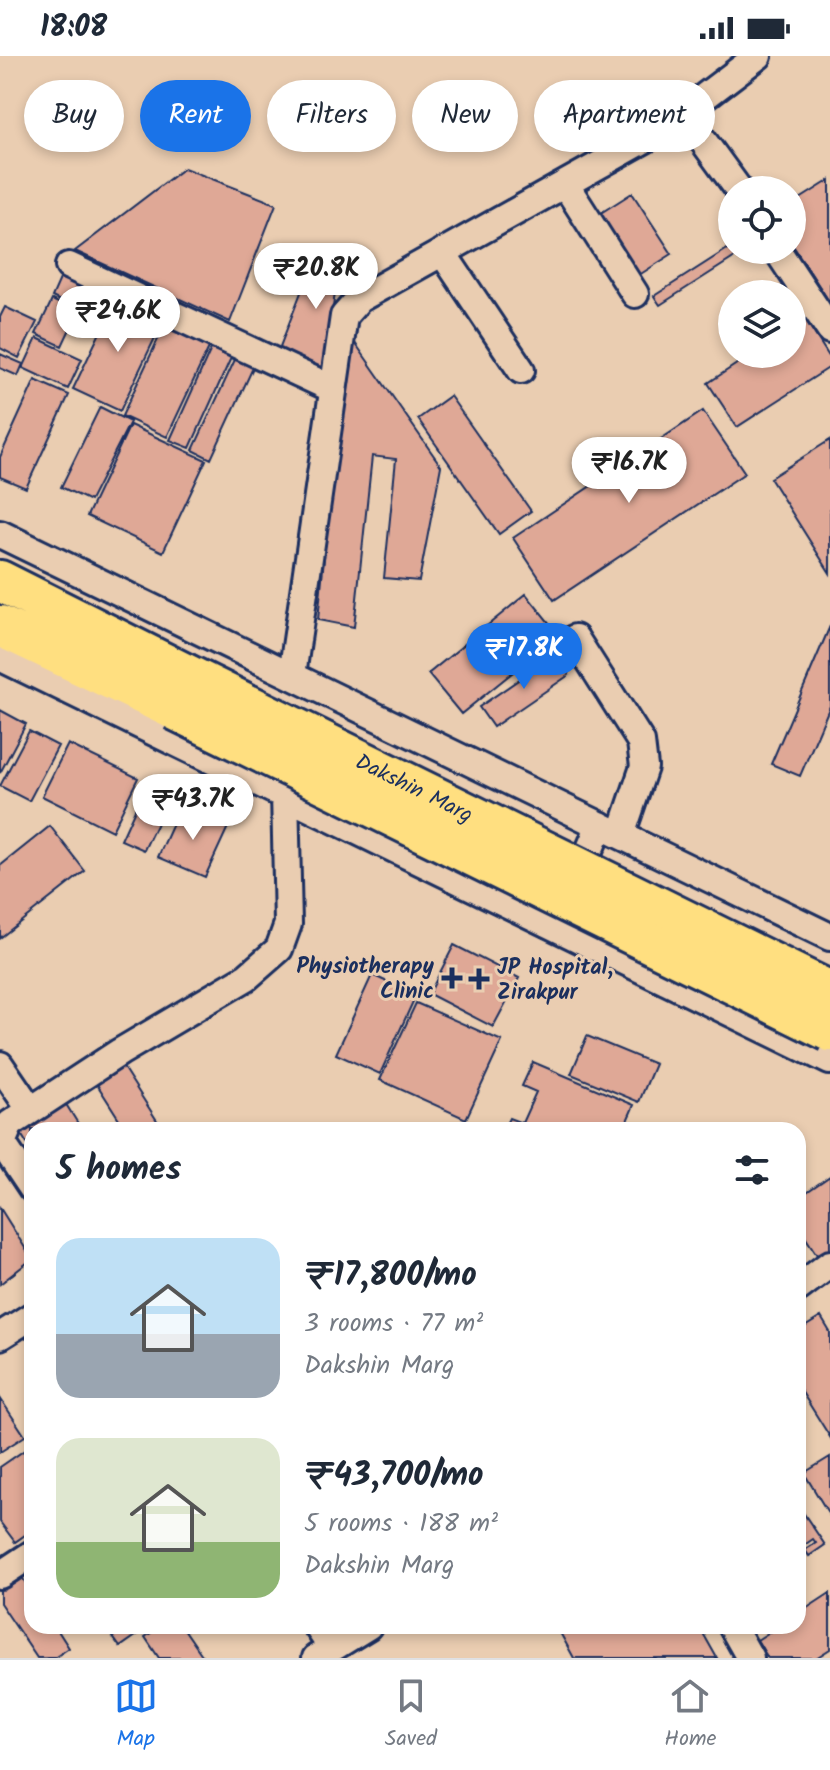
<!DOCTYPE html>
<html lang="en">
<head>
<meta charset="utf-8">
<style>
  :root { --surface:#fff; --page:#f6f6f7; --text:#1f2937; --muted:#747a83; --line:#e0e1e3; --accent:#1a73e8 }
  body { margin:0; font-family:Kalam,sans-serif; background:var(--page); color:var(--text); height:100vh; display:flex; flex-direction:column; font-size:30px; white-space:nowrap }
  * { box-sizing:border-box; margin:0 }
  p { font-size:26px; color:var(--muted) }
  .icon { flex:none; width:44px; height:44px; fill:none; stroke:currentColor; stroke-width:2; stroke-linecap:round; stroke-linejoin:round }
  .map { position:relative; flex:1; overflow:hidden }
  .drawer { position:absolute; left:24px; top:1066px; width:782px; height:512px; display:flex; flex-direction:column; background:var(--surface); border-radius:24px; box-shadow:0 4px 12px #0003 }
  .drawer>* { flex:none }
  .hud { position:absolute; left:24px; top:24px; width:782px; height:72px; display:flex; gap:16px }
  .controls { position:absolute; left:718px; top:120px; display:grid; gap:16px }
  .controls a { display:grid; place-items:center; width:88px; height:88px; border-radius:50%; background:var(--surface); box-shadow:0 4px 12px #0003; font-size:40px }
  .price { position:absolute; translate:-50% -68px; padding:0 18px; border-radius:28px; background:#fff; color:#222; font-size:26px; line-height:52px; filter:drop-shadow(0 2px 4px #0008) }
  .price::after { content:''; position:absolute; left:50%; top:48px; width:24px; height:18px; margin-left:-12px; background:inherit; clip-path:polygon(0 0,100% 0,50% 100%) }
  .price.current { background:var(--accent); color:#fff }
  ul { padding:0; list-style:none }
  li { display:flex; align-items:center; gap:24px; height:200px; padding:0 32px }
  li span { display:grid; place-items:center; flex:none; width:224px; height:160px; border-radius:24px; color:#555 }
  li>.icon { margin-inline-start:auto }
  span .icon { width:96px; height:96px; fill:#fffc; stroke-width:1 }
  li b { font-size:34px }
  h2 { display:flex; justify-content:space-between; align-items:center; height:96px; padding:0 32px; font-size:34px }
  .chip { padding:0 28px; border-radius:36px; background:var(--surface); box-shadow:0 4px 12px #0003; font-size:28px; line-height:72px }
  .chip.current { background:var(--accent); color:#fff }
  .status { display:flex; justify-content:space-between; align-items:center; height:56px; padding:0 40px; background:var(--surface); direction:ltr }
  .status svg { height:22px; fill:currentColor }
  .dock { display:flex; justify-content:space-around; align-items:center; height:112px; border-top:2px solid var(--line); background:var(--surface); font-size:22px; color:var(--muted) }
  .dock a { display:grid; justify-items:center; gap:4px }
  .dock .current { color:var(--accent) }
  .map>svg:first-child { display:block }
  .building { fill:#dfa896; stroke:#1b2f5e; stroke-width:2 }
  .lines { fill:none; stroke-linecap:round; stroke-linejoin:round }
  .minor-casing { stroke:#1b2f5e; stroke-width:32 }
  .highway-casing { stroke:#1b2f5e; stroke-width:46 }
  .minor { stroke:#eacdb1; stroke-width:26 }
  .highway { stroke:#ffdf80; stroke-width:40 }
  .highway-bridge-casing { stroke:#1b2f5e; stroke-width:46; stroke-linecap:butt }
  .highway-bridge { stroke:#ffdf80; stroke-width:40 }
  .poi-dot { fill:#1b2f5e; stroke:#eacdb1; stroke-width:3 }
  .labels { text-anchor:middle; stroke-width:6; stroke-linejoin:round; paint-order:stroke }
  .street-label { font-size:22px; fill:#1b2f5e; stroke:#eacdb1 }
  .poi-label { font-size:22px; font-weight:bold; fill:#1b2f5e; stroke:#eacdb1; text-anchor:end }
</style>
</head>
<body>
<div class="status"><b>18:08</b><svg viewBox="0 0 49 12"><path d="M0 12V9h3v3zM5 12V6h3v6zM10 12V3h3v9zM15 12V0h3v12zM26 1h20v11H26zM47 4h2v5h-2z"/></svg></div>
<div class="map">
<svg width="830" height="1602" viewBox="0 0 830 1602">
  <rect width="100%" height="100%" fill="#eacdb1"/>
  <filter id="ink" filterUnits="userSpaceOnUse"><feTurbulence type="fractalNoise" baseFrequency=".0125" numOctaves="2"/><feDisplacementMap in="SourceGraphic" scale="16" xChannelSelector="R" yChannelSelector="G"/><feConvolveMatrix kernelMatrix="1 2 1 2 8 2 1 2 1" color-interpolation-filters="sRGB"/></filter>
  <g filter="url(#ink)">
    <path class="building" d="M184 112 276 148 230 266 75 195Z
      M830 124V247L792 188V148Z
      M632 137 672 198 636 221 596 160Z
      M732 190V194H746L660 249 654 240Z
      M336 193 357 224 335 237 324 314 278 296 310 213Z
      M63 216 112 238 100 264 52 241Z
      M117 241 164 263 120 355 73 333Z
      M52 244 78 256 62 290 36 278Z
      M5 251 37 266 19 302 0 292V261Z
      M168 262 213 283 167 381 122 360Z
      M805 263 830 302V311L737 371 708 327 752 298H792V272Z
      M346 274 441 410 419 525 384 522 396 403 372 400 354 571 318 564Z
      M37 282 82 303 68 333 23 312Z
      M215 284 235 293 190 392 170 384Z
      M238 297 256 305 211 403 193 394Z
      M0 298 23 308 18 320 0 312Z
      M35 324 69 339 26 432 0 421V401Z
      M450 340 531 455 499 478 418 363Z
      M100 351 130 366 90 445 61 431Z
      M703 355 745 417 554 544 513 482Z
      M130 369 206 404 163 496 87 460Z
      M830 384V517L770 422Z
      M526 538 559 579 461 658 428 618Z
      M830 570V650L800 720 771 708Z
      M556 598 569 619 493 671 479 651Z
      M0 654 26 668 0 717Z
      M29 675 58 690 29 745 0 730Z
      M68 688 138 722 112 775 42 740Z
      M146 729 170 740 144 794 121 784Z
      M181 750 228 771 205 821 158 801Z
      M50 770 85 815 0 882V810Z
      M454 889 519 922 493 971 429 938Z
      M372 919 416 939 380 1018 336 998Z
      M416 947 502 985 466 1063 380 1024Z
      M587 980 655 1008 639 1046 571 1018Z
      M119 1005 163 1074H126L93 1022Z
      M533 1006 634 1049 623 1074H503L509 1062 522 1067 536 1036 522 1030Z
      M64 1045 82 1074H32V1096L18 1073Z
      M830 1120V1199L821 1205 798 1170V1142Z
      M0 1152 32 1203 0 1228Z
      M821 1261 830 1276V1381L798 1330V1275Z
      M0 1342 25 1380 0 1396Z
      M32 1389V1474L15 1486 0 1466V1411Z
      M830 1401V1460L804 1417Z
      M798 1449 825 1489 809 1500 805 1494 816 1487 813 1483 803 1490 798 1484Z
      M20 1518 32 1537V1570H55L69 1592 54 1602H37L0 1547V1532Z
      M830 1537V1593L816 1602H768L757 1584 779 1570H798V1558Z
      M105 1570H150L120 1591Z
      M161 1570H182L204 1602H159L145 1581Z
      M564 1570H699L717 1602H574L558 1573Z"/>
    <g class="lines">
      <g class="minor-casing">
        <path id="minor" d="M683 57 739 134
          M565 128 635 238
          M777 194 830 274
          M442 196 521 314
          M69 210 333 333
          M0 478 830 881
          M575 582 641 686 644 711 621 779
          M0 601 830 1005
          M292 619 344 260 359 243 658 76 758 0
          M575 828 600 769
          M0 1009 30 1053
          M32 1132 2 1087 10 1068 120 996 247 921 279 893 288 868 285 737
          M798 1232 830 1208
          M0 1280 32 1260
          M0 1519 32 1498
          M317 1570 332 1592
          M732 1570 750 1602
          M316 1602 368 1570"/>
      </g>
      <g class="highway-casing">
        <path id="highway" d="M0 525 185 618
          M0 570 174 653"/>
      </g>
      <use href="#minor" class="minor"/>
      <use href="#highway" class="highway"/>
      <g class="highway-bridge-casing">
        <g id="highway-bridge">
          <path id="s1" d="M185 618 830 936"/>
          <path d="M174 653 830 975"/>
        </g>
      </g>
      <use href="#highway-bridge" class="highway-bridge"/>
    </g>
  </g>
  <g class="poi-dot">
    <path d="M448 910h8v8h8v8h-8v8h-8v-8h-8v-8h8z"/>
    <path d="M475 911h8v8h8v8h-8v8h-8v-8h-8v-8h8z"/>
  </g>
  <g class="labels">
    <g class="street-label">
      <text dy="8" stroke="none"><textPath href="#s1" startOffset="256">Dakshin Marg</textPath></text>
    </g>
    <g class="poi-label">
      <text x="434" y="917">Physiotherapy<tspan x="434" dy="25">Clinic</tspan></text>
      <text x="497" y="918" text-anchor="start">JP Hospital,<tspan x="497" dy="25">Zirakpur</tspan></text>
    </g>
  </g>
</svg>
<div class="controls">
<a><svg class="icon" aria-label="locate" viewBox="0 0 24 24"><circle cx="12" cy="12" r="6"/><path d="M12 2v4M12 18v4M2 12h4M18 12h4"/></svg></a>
<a><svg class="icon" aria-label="layers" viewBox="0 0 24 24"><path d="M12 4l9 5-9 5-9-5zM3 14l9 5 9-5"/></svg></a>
</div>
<b class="price" style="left:316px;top:255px">₹20.8K</b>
<b class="price" style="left:118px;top:298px">₹24.6K</b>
<b class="price" style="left:629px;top:449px">₹16.7K</b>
<b class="price current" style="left:524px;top:635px">₹17.8K</b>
<b class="price" style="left:193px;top:786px">₹43.7K</b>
<div class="hud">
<a class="chip">Buy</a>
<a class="chip current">Rent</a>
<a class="chip">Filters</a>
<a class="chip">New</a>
<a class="chip">Apartment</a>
</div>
<section class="drawer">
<h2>5 homes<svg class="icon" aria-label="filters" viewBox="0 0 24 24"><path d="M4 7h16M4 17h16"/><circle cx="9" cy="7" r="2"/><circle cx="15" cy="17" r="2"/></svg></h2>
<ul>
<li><span style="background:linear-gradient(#bfe0f5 60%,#9aa5b1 0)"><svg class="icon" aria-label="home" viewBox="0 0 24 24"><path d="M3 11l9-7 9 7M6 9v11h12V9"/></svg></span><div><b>₹17,800/mo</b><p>3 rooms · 77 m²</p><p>Dakshin Marg</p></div></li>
<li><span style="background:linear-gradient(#dfe7d0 65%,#8fb573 0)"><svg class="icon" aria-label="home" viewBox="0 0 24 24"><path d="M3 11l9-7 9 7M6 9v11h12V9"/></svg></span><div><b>₹43,700/mo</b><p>5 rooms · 188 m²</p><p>Dakshin Marg</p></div></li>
</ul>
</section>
</div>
<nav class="dock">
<a class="current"><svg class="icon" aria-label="map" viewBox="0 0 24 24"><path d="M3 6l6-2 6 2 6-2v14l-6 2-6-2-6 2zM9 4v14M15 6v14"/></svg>Map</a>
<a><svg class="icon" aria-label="saved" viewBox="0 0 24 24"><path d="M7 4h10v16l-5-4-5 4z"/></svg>Saved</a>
<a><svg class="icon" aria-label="home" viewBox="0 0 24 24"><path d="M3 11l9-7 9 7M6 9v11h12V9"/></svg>Home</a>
</nav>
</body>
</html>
